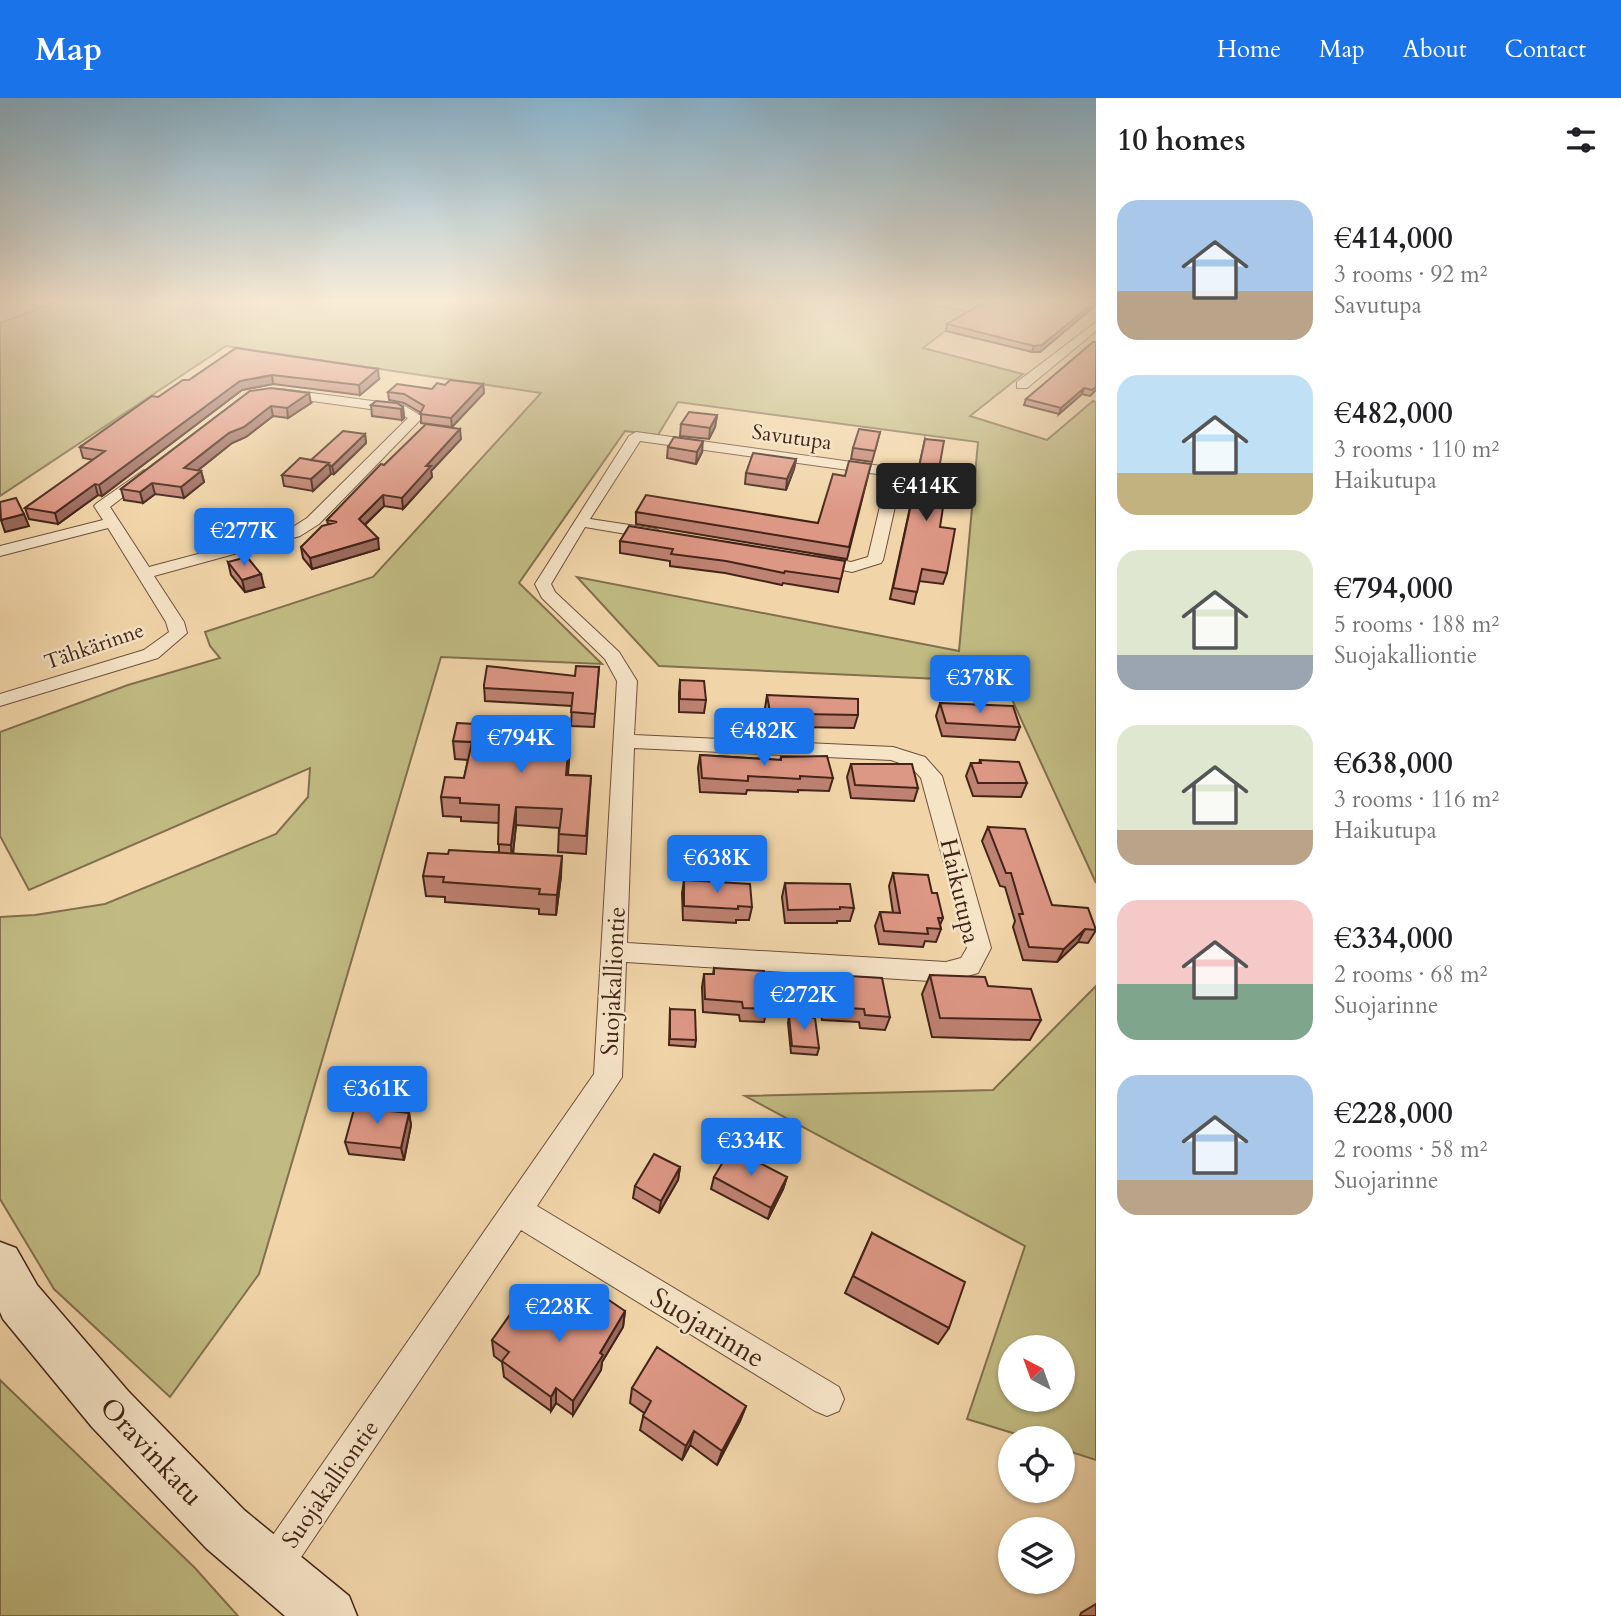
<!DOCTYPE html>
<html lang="en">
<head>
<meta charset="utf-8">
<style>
  :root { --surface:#fff; --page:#f2f2f2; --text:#202124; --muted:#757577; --accent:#1a73e8 }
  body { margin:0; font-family:Cardo,serif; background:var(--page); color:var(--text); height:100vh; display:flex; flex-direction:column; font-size:26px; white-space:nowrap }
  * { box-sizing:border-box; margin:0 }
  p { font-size:23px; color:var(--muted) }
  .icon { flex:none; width:38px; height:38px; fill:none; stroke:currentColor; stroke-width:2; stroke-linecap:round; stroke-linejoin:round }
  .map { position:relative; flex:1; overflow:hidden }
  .side { display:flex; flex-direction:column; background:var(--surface); width:525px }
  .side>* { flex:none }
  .needle { width:46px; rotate:319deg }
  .buttons { position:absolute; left:998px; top:1237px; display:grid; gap:14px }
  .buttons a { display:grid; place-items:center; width:77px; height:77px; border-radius:50%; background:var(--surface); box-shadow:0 2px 5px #0004; font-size:35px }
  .price { position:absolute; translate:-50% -60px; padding:0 16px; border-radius:7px; background:var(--accent); color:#fff; font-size:23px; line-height:46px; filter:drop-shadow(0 2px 4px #0008) }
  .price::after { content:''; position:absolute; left:50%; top:42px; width:21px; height:16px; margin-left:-10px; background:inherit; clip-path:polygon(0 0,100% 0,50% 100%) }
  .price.on { background:#222; color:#fff }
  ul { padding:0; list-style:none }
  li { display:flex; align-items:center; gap:21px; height:175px; padding:0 21px }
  li span { display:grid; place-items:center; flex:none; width:196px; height:140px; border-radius:21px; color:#555 }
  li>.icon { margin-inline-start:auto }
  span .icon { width:84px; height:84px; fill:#fffc; stroke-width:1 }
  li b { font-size:30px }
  h2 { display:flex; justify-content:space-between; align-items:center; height:84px; padding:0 21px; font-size:30px }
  header { display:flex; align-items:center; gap:42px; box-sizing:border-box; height:98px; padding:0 35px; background:var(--accent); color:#fff }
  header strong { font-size:33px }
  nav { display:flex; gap:38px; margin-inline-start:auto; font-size:24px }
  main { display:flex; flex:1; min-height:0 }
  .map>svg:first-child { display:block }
  .green { fill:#c1bb83; stroke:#82704e; stroke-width:2; fill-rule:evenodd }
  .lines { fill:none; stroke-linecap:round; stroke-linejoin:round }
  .street-casing { stroke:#6f503c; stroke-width:2 }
  .secondary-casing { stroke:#442418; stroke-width:3 }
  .street { fill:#f6e4c7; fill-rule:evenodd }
  .secondary { fill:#f6e4c7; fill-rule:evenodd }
  .wall { fill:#be8272; stroke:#442418; stroke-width:2 }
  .shaded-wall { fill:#9b6a5d; stroke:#442418; stroke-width:2 }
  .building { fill:#dd9785; stroke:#442418; stroke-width:2 }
  .labels { text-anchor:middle; stroke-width:5; stroke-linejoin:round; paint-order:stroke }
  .far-street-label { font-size:21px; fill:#442418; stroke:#f6e4c7 }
  .street-label { font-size:24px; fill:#442418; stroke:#f6e4c7 }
  .near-street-label { font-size:28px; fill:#442418; stroke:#f6e4c7 }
</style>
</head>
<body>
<header>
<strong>Map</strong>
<nav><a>Home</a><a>Map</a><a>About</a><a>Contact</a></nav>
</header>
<main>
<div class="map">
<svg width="1096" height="1518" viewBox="0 0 1096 1518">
  <rect width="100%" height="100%" fill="#f1d5a9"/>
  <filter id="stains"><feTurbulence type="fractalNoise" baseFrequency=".00286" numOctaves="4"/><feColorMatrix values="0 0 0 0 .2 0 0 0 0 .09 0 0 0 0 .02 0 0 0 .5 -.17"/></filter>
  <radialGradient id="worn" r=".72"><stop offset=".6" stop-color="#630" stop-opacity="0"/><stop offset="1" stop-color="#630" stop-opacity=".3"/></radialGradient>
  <path class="green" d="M43 202H907L970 214 923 250 1023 276 970 318 1047 342 1093 303 1096 304V785L1004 584 659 568 577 479 959 553 978 344 678 304 658 337 625 333 519 485 602 566 441 559 259 1176 170 1299 54 1191 0 1101V819L35 817 105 806 276 736 308 699 310 670 29 792 0 738V634L128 587 220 560 210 548 205 534 373 479 541 295 226 248 0 398V225L54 205Z
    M1096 888V1362L1062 1351V1340H1029L967 1321 1025 1148 745 998 993 992ZM1010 1250H1062V1302H1010Z
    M0 1282 195 1470 238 1518H0Z"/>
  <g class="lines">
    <g class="street-casing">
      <path id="street" d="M1096 224V233L1027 290H1017V284Z
        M281 291 403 307 423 319 319 426 300 438 154 478 184 524 187 535 158 560 0 608V596L144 552 169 534 166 524 108 430 0 458V448L103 422 94 408 97 405 144 372 151 376 149 379 110 409 149 469 288 432 307 420 408 320 399 315 276 298 275 295Z
        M636 334 881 368 901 382 883 462 881 465 852 474 809 465 807 462 815 457 851 464 868 459 886 383 877 376 640 343 590 421 656 431 664 436 656 441 585 429 551 486 555 494 619 554 637 583 634 637 893 649 925 659 942 678 991 850 978 875 946 884 626 864 622 979 537 1108 839 1289 844 1301 839 1313 827 1318 815 1313 521 1132 285 1483 272 1489 259 1483 253 1470 259 1457 594 976 617 583 605 561 542 500 535 486 629 338ZM634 650 891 662 911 669 921 680 967 850 961 860 946 864 627 845Z"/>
    </g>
    <g class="secondary-casing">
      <path id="secondary" d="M0 1144 16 1150 37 1187 128 1293 244 1412 349 1498 357 1518H285L206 1450 92 1329 3 1221 0 1214Z"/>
    </g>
    <use href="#street" class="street"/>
    <use href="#secondary" class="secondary"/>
  </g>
  <path class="wall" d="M1096 202V207L1040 254H1032L946 233 947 226Z
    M1096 244V292L1090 298 1082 296 1059 316 1024 307 1026 301Z
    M236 250 379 281 360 297 273 286 242 292 102 398 98 397 58 426 29 421 25 410 94 362 83 360 80 349 158 299 189 282Z
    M483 286 484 295 452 329 421 325V315L404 305 389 302 388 294 432 291 445 287Z
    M250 293 311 305 288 320 273 318 246 339 232 345 197 373H201L204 384 184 400 155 396 143 405 124 402 121 391Z
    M371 307 403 309 404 320 402 322 372 318Z
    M717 317 715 329 709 341 680 338 681 326Z
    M880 334 872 364 851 361 853 350Z
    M365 336 366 345 334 376H331L313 393 284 388 282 377Z
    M461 341 431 373 432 379 403 411 384 408 365 427 379 451 312 471 303 460 301 449 328 426 327 422 384 367Z
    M925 341 938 376 940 429 947 475 943 486 919 483 914 506 890 501Z
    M668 349 702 354 696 366 667 360Z
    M796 361 794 371 786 392 745 386 746 375Z
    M871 366 847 461 636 426V414L818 425 845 378Z
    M620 443 845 463 838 494 783 485 782 487 725 475 670 468V463L620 455Z
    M228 464 264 489 245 494 231 477Z
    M599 569 594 629 571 628 572 608 485 603 484 587 575 578Z
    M680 582 706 602 704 615 679 614V595Z
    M767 597 858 617 854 630 799 629 798 633 777 632 776 628H767L765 610Z
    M940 605 1020 629 1015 642 942 638 936 618Z
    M453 643 570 649 568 677 591 678 586 756 558 754 559 730 516 727 513 755 561 778 556 817 539 816V811L445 804V799L426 798 423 778 448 756 499 754V725L461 723V719L443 718 441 699 464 680 468 662 455 661Z
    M700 657 780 662 781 659 833 680 829 693 798 692V694L747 692 746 696 700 694 698 670Z
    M980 662 1027 685 1021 699 973 698 966 678 971 665H979Z
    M851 666 918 690 914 703 851 700 847 679Z
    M988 729 1052 807 1096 832 1088 845 1078 844 1057 864 1023 862 1013 829 1015 823 1005 789 1000 788 982 743Z
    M893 775 932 795 943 820 940 827 941 831 936 844 925 843 923 849 879 846 875 828 880 814 893 815 889 788Z
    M684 782 752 809 749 822H736V825L683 822 682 795Z
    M785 785 854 810 850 823H837V825H785L782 799Z
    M714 870 767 911 764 924 740 923 739 917 703 914 702 889 704 876H713Z
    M832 877 890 919 885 932 860 930 859 924 822 922 819 897 823 883 830 884Z
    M930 877 988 888 1041 922 1030 942 932 939 922 896Z
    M670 911 696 942 695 949 669 947Z
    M789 918 819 950 817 957 791 955 788 925Z
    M391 1007 392 1013 409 1015 411 1027 404 1062 349 1056 345 1044Z
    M680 1069 678 1082 659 1115 633 1100 635 1088Z
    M714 1079H787L783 1091 768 1121 711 1091Z
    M872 1135 949 1230 938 1246 845 1195Z
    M625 1213 623 1229 602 1264 601 1272 573 1317 556 1305 551 1313 504 1279 502 1264 494 1258 492 1242 564 1230Z
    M632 1290 746 1308 740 1323 717 1367 690 1347 682 1362 640 1332 644 1315 630 1305Z
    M1096 1506V1518H1080L1081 1515Z"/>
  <path class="shaded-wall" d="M1096 203V207L1040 254H1032L1034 248Z
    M378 271 379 281 360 297 359 287Z
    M272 277 273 286 242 292 102 398 99 387 240 283Z
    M483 286 484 295 452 329 451 320Z
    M1084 290 1082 296 1059 316 1061 310Z
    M309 295 311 305 288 320 287 310Z
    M271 308 273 318 246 339 232 345 187 381 184 370 229 335Z
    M403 309 404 320 402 322 401 311Z
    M717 317 715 329 709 341 710 330Z
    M460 331 461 341 431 373 432 379 403 411 402 400 426 368Z
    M365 336 366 345 334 376 332 368Z
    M703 343 702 354 696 366 697 354Z
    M796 361 794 371 786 392 787 381Z
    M329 365 331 376 313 393 311 381Z
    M201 373 204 384 184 400 181 389Z
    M152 385 155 396 143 405 140 394Z
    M95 386 98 397 58 426 55 415Z
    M383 397 384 408 360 431 359 421Z
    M24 416 29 428 5 434 1 422Z
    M378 440 379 451 312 471 310 460Z
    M261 476 264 489 245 494 242 482Z
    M570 631V649L566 695V677Z
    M516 709V727L512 765 511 747Z
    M562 758 561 778 556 817 557 797Z
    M1085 831 1078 844 1057 864 1064 851Z
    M409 1015 411 1027 404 1062 401 1050Z
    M680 1069 678 1082 659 1115 661 1103Z
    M787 1079 783 1091 768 1121 771 1110Z
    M625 1213 623 1229 602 1264 601 1272 573 1317V1303L600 1255Z
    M556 1290V1305L551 1313V1299Z
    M746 1308 740 1323 717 1367 722 1353Z
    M694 1333 690 1347 682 1362 686 1348Z"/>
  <path class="building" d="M988 202H1096V203L1042 247 1034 248 947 226Z
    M1093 244H1096V289L1092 292 1084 290 1061 310 1026 301Z
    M236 250 378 271 359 287 272 277 240 283 99 387 95 386 55 415 25 410 105 353 80 349 152 298 158 299 183 282H189Z
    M450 282 483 286 451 320 420 316 424 308 404 296 388 294 397 286 432 291 437 285 445 287Z
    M271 290 309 295 287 310 271 308 244 329 229 335 184 370 201 373 181 389 152 385 140 394 121 391 250 293Z
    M376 303 397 305 403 309 401 311 371 307Z
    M689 314 717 317 710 330 681 326Z
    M426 326 460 331 426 368H431L402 400 383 397 359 421 378 440 310 460 301 449 322 428 337 424 327 422 381 366 384 367Z
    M859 331 880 334 875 353 853 350Z
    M343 333 365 336 332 368 329 367V365L311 362Z
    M674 339 703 343 697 354 668 349Z
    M925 341 944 343 938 376 948 377 940 429 955 431 947 475 922 471 917 494 893 490Z
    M753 355 796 361 787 381 746 375Z
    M300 360 329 365 311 381 282 377Z
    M849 363 871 366 849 449 636 414 646 397 818 425 833 376 845 378Z
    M16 400 24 416 1 422 0 404Z
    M629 428 845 463 841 481 785 473 784 475 726 463 671 456 673 451 620 443Z
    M247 459 261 476 242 482 228 464Z
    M487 568 575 578 576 568 599 569 595 616 571 614 573 595 484 590V587Z
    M680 582 704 583 706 602 680 601Z
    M767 597 858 601V617L801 616V620L779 619V615L770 614Z
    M940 605 1013 608 1020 629 946 625Z
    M457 625 570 631 566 677 591 678 586 738 559 736 562 711 516 709 511 747 498 746 499 707 460 705V700L441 699 445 679 464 680 472 644 453 643Z
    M700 657 781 662V659L827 658 833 680 800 678V681L748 678V683L702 680Z
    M980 662 1019 664 1027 685H978L971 665H981Z
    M851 666H912L918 690 855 687Z
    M988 729 1025 731 1052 807 1088 810 1096 832 1085 831 1064 851 1029 849 1019 816H1023L1011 775H1006Z
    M449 752 562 758 557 797 539 796 540 791 443 784 444 779 423 778 428 755 448 756Z
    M893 775 928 777 932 795H937L943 820H938L941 831 927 830 928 836 884 833 880 814 900 815Z
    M684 782 750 786 752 809 738 808V811L684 808Z
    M785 785 850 786 854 810 840 809V811L788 812Z
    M714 870 764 873 767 911 743 910 742 904 705 901 704 876H714Z
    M832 877 882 880 890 919 865 917 864 911 826 909 823 883 832 884Z
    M930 877 985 879 988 888 1031 891 1041 922 940 920Z
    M670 911 695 912 696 942 670 941Z
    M789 918 815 920 819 950 792 948Z
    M356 1004 391 1007 390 1013 409 1015 401 1050 345 1044Z
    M731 1050 787 1079 771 1110 714 1079Z
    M654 1056 680 1069 661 1103 635 1088Z
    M872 1135 965 1184 949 1230 853 1178Z
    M591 1190 625 1213 600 1255 603 1257 573 1303 556 1290 551 1299 502 1263 509 1254 492 1242 521 1201 564 1230Z
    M657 1249 746 1308 722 1353 694 1333 686 1348 643 1318 651 1303 632 1290Z"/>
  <linearGradient id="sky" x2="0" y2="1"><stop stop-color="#89b6d0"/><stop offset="0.49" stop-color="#f9ecd8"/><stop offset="1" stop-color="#f9ecd8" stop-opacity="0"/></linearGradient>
  <rect width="1096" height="414" fill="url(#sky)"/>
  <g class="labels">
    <g class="far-street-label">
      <text transform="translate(792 339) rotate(8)" y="7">Savutupa</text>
      <text transform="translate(94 548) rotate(-19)" y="7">Tähkärinne</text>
    </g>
    <g class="street-label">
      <text transform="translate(960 793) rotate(77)" y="8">Haikutupa</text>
      <text transform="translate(613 883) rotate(-87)" y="8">Suojakalliontie</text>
      <text transform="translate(330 1386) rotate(-55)" y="8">Suojakalliontie</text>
    </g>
    <g class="near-street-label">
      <text transform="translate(708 1229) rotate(31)" y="10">Suojarinne</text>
      <text transform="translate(152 1353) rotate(47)" y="10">Oravinkatu</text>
    </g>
  </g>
  <rect width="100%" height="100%" filter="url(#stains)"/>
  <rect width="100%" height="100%" fill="url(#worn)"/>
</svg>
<div class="buttons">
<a><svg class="needle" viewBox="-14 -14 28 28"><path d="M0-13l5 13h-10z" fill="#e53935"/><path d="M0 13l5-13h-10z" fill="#757577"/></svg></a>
<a><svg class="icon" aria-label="locate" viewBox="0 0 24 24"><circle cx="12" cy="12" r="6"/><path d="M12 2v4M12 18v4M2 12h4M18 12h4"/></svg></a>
<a><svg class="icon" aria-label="layers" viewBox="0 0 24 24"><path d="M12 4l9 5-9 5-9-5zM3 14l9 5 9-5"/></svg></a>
</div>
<b class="price on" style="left:926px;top:425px">€414K</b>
<b class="price" style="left:244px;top:470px">€277K</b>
<b class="price" style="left:980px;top:617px">€378K</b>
<b class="price" style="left:764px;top:670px">€482K</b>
<b class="price" style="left:521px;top:677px">€794K</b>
<b class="price" style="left:717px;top:797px">€638K</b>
<b class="price" style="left:804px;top:934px">€272K</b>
<b class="price" style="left:377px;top:1028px">€361K</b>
<b class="price" style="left:751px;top:1080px">€334K</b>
<b class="price" style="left:559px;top:1246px">€228K</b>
</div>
<section class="side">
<h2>10 homes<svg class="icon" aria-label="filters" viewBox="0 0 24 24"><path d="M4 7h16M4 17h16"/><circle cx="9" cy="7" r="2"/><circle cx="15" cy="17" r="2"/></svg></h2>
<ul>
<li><span style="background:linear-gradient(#a9c7e8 65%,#b9a48a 0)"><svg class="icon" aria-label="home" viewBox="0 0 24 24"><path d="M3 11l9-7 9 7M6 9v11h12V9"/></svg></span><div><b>€414,000</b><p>3 rooms · 92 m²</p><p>Savutupa</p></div></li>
<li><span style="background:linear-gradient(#bfe0f5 70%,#c2b280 0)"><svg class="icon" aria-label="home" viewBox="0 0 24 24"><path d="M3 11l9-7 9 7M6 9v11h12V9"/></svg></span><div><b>€482,000</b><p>3 rooms · 110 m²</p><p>Haikutupa</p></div></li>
<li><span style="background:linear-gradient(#dfe7d0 75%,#9aa5b1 0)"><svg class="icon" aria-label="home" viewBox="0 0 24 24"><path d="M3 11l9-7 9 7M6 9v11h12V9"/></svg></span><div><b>€794,000</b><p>5 rooms · 188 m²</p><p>Suojakalliontie</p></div></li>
<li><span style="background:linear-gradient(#dfe7d0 75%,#b9a48a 0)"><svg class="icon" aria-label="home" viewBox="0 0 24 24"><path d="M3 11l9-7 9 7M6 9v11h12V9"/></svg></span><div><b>€638,000</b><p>3 rooms · 116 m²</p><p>Haikutupa</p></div></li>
<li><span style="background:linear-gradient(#f6c9c9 60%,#7fa58c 0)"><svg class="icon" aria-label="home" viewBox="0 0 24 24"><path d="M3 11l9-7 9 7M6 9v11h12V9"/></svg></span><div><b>€334,000</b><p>2 rooms · 68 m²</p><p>Suojarinne</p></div></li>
<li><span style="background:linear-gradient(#a9c7e8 75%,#b9a48a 0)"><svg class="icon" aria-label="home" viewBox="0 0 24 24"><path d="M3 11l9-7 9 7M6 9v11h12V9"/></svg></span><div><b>€228,000</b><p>2 rooms · 58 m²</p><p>Suojarinne</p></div></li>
</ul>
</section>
</main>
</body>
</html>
